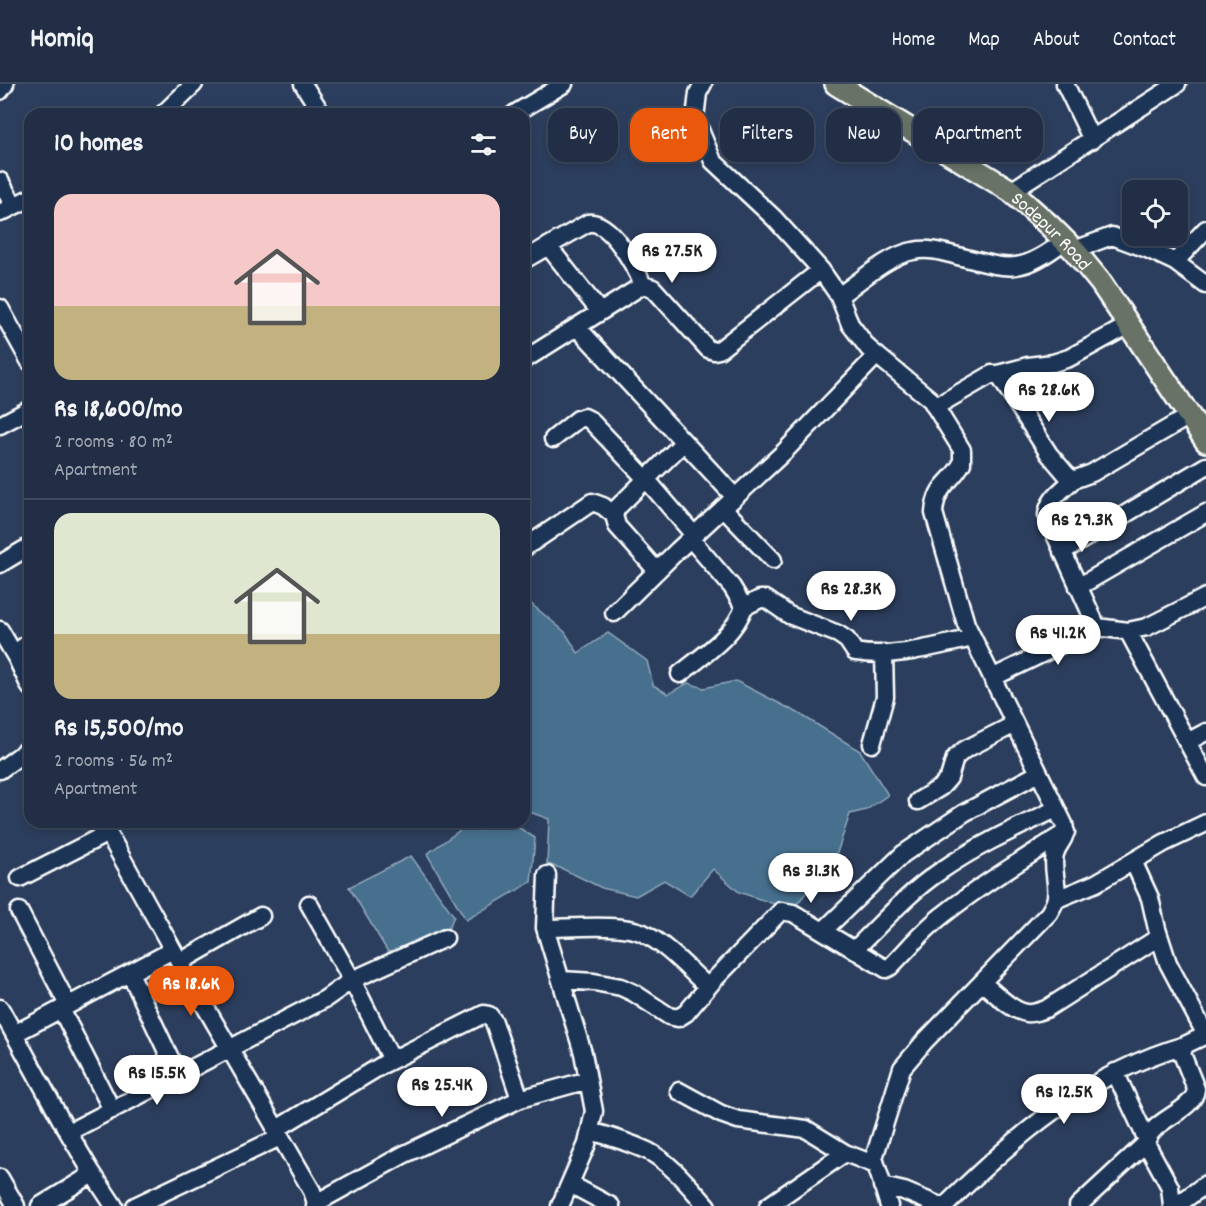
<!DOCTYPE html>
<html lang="en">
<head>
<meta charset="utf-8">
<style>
  :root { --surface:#212e46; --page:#29364d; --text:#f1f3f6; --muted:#a2a8b3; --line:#3e4a5f; --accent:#ea580c }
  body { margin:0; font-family:Dekko,sans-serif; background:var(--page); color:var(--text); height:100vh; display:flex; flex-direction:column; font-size:22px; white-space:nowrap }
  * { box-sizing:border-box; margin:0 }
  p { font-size:20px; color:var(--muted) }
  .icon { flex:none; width:33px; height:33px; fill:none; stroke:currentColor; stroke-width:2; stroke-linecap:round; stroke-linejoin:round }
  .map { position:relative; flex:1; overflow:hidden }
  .drawer { position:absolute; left:24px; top:24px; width:506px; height:720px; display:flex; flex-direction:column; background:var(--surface); border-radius:18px; box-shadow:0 3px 9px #0003,0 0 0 2px var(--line) }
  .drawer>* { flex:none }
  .top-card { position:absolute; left:548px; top:24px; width:568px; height:54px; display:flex; gap:12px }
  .fabs { position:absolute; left:1122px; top:96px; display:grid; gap:12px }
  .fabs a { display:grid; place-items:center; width:66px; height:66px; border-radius:12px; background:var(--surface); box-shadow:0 3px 9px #0003,0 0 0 2px var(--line); font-size:30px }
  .price { position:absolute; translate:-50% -51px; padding:0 14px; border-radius:21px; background:#fff; color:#222; font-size:20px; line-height:39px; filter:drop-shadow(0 2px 3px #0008) }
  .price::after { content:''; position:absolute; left:50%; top:36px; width:18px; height:14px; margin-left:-9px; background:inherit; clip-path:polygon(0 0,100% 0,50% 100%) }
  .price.on { background:var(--accent); color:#fff }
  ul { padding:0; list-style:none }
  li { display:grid; align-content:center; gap:12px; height:318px; padding:0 30px }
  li+li { border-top:2px solid var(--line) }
  li span { display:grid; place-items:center; height:186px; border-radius:18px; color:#555 }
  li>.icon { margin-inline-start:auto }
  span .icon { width:108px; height:108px; fill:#fffc; stroke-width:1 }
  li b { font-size:26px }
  h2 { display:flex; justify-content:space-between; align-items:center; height:72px; padding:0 30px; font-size:26px }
  .tag { padding:0 21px; border-radius:18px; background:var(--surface); box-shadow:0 3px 9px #0003,0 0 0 2px var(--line); font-size:21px; line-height:54px }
  .tag.on { background:var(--accent); color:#fff }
  header { display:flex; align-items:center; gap:36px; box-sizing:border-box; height:84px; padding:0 30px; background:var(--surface); border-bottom:2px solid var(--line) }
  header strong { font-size:28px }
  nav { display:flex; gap:33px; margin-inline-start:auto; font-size:21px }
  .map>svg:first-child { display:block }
  .water { fill:#466f8e; stroke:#90a9bb; stroke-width:1.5 }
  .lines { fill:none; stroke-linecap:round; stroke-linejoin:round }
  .minor-casing { stroke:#fff; stroke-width:21 }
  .major-casing { stroke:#fff; stroke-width:26 }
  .minor { stroke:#1d3557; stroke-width:16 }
  .major { stroke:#687266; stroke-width:21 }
  .labels { text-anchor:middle; stroke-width:4.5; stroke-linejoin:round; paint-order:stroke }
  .street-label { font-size:20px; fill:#fff; stroke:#1d3557 }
</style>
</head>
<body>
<header>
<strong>Homiq</strong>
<nav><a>Home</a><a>Map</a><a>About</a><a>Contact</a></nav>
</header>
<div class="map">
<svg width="1206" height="1122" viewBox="0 0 1206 1122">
  <rect width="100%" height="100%" fill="#2c3e5d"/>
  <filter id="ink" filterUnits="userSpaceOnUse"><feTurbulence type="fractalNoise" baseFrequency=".0167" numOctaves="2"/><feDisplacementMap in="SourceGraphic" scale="12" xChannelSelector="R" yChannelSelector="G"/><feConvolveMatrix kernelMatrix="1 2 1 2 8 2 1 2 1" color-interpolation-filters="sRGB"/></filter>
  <g filter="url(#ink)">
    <path class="water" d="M524 514 565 548 578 569 608 549 647 577 653 601 668 610 688 599 704 604 736 597 798 629 860 667 888 711 866 726 850 730 836 772 792 826 739 808 713 785 690 812 664 796 636 812 602 804 563 785 547 780 549 735 524 726Z
      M489 738H510L535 754 531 798 466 836 427 770 463 744 481 746Z
      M411 772 454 832 447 848 391 873 349 803Z"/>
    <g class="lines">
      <g class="minor-casing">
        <path id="minor" d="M303 0 322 30
          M703 0 698 9 695 34 713 77 774 134 821 186 839 212 850 240 868 264 931 316 962 366V379C951 400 936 400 934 429L966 540 1064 740C1068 756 1059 756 1055 770 1051 785 1060 803 1055 817 1054 821 1051 825 1049 829L924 958 902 984 874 1074 889 1122
          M1065 0 1092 56
          M0 7 5 0
          M163 30 194 0
          M514 30 564 0
          M0 97 14 122
          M1011 107 1177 0
          M0 129 30 114
          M548 162 600 228
          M1074 166 1112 152 1147 165 1175 178 1206 201
          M524 176 588 139C611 136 635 183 643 201
          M1175 178 1206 145
          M839 212C859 198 889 171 913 167 928 164 939 167 954 171 1006 184 1018 193 1064 157
          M0 224 30 278
          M577 243 735 413
          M524 276 643 201 653 204 708 265 714 267 719 266 821 186
          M998 290 1028 282 1053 279 1069 274 1129 241
          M935 323 992 290H998L1049 370 1066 390 1073 396 1092 389 1189 332
          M0 341 30 325
          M553 355 578 335 584 333 590 336 647 396 694 451
          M1073 396C1061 407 1047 416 1047 433L1097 543
          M723 424 773 476
          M524 464 592 418 603 422 614 431
          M1062 468 1206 382
          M0 480 30 462
          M657 487 617 442 614 431 617 424 684 358
          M1078 503 1206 429
          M744 523 760 515H766L789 531 838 550 847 556 855 568C893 575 936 562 973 554
          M614 529 678 466 784 368 877 271
          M0 546 17 575
          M1128 547 1206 693
          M30 558 22 564 17 575 30 603
          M680 590C702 572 735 551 744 523L732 503 690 454
          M992 594 1097 543 1128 547 1147 543 1206 513
          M1187 658 1206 648
          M872 660 885 613 884 569
          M0 686 30 664
          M918 717 941 703 949 694 955 674 964 666 1015 640
          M102 738 184 886 312 1107 316 1119 315 1122
          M1133 777 1150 814 1157 845 1168 879 1206 951
          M547 791 545 844 583 969 594 1027 587 1060 560 1122
          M20 794 108 749
          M1057 815 1096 799 1164 759 1206 739
          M309 820 352 896 392 976
          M19 827 68 921
          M545 844C570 844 623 839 643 849 667 861 688 885 708 903
          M823 847 903 770 964 729 1039 689
          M854 866C881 840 908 809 939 788 976 762 1016 744 1056 725
          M180 878 261 832
          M130 889 178 991
          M561 896 594 898 621 903 634 909 669 932 678 934 686 929 713 897 781 827 793 829 886 885 890 883C908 865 923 846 943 831 982 800 1024 775 1066 748
          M982 899C995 908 1011 927 1027 929 1033 930 1040 927 1046 925L1159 853
          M0 924 61 1036 91 1087 86 1094 40 1122
          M61 925 112 1026
          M14 950 173 866
          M1115 988 1147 1056
          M679 1007 721 1030 738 1036 806 1045 845 1069 876 1081
          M275 1046 384 980 484 930 489 931 494 938 520 1015
          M590 1047C609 1052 630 1059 648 1067 671 1079 690 1103 707 1122
          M69 1048 325 915 352 896 445 854
          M91 1087 114 1122
          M0 1094 16 1122
          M570 1100 611 1122
          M882 1102 904 1107 940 1122
          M316 1119 403 1071 520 1015 588 996
          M135 1122 280 1053
          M768 1122 845 1069
          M945 1122C1014 1053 1090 988 1185 961
          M1078 1122 1146 1059
          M1172 1122 1170 1103 1146 1059C1151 1035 1194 1028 1196 1005L1182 970 1185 961 1206 951
          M1176 1122 1206 1100"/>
      </g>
      <g class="major-casing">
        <g id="major">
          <path id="s1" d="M836 0 1011 107 1049 141 1074 166 1101 199 1206 357"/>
        </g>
      </g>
      <use href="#minor" class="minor"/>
      <use href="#major" class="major"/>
    </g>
  </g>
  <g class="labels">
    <g class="street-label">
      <text dy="7" stroke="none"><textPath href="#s1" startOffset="262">Sodepur Road</textPath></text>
    </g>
  </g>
</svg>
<div class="fabs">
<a><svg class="icon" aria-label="locate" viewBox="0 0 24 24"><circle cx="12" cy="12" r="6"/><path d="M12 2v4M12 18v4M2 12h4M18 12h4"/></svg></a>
</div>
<b class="price" style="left:672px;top:200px">Rs 27.5K</b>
<b class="price" style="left:1049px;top:339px">Rs 28.6K</b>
<b class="price" style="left:1082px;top:469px">Rs 29.3K</b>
<b class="price" style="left:851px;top:538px">Rs 28.3K</b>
<b class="price" style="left:1058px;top:582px">Rs 41.2K</b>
<b class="price" style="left:811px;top:820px">Rs 31.3K</b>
<b class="price on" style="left:191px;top:933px">Rs 18.6K</b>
<b class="price" style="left:157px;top:1022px">Rs 15.5K</b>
<b class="price" style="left:442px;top:1034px">Rs 25.4K</b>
<b class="price" style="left:1064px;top:1041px">Rs 12.5K</b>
<div class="top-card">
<a class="tag">Buy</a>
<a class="tag on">Rent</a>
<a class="tag">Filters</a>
<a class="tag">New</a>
<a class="tag">Apartment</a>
</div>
<section class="drawer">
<h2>10 homes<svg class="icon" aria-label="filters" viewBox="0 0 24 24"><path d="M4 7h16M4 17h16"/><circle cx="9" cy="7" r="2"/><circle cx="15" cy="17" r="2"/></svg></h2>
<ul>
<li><span style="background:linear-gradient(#f6c9c9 60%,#c2b280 0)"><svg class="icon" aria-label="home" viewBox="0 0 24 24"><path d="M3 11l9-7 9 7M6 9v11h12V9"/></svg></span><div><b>Rs 18,600/mo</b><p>2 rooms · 80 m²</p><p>Apartment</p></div></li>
<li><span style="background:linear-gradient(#dfe7d0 65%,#c2b280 0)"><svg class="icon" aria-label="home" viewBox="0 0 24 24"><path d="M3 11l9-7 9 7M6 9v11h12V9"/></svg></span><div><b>Rs 15,500/mo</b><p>2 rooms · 56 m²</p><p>Apartment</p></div></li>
</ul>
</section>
</div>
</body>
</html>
